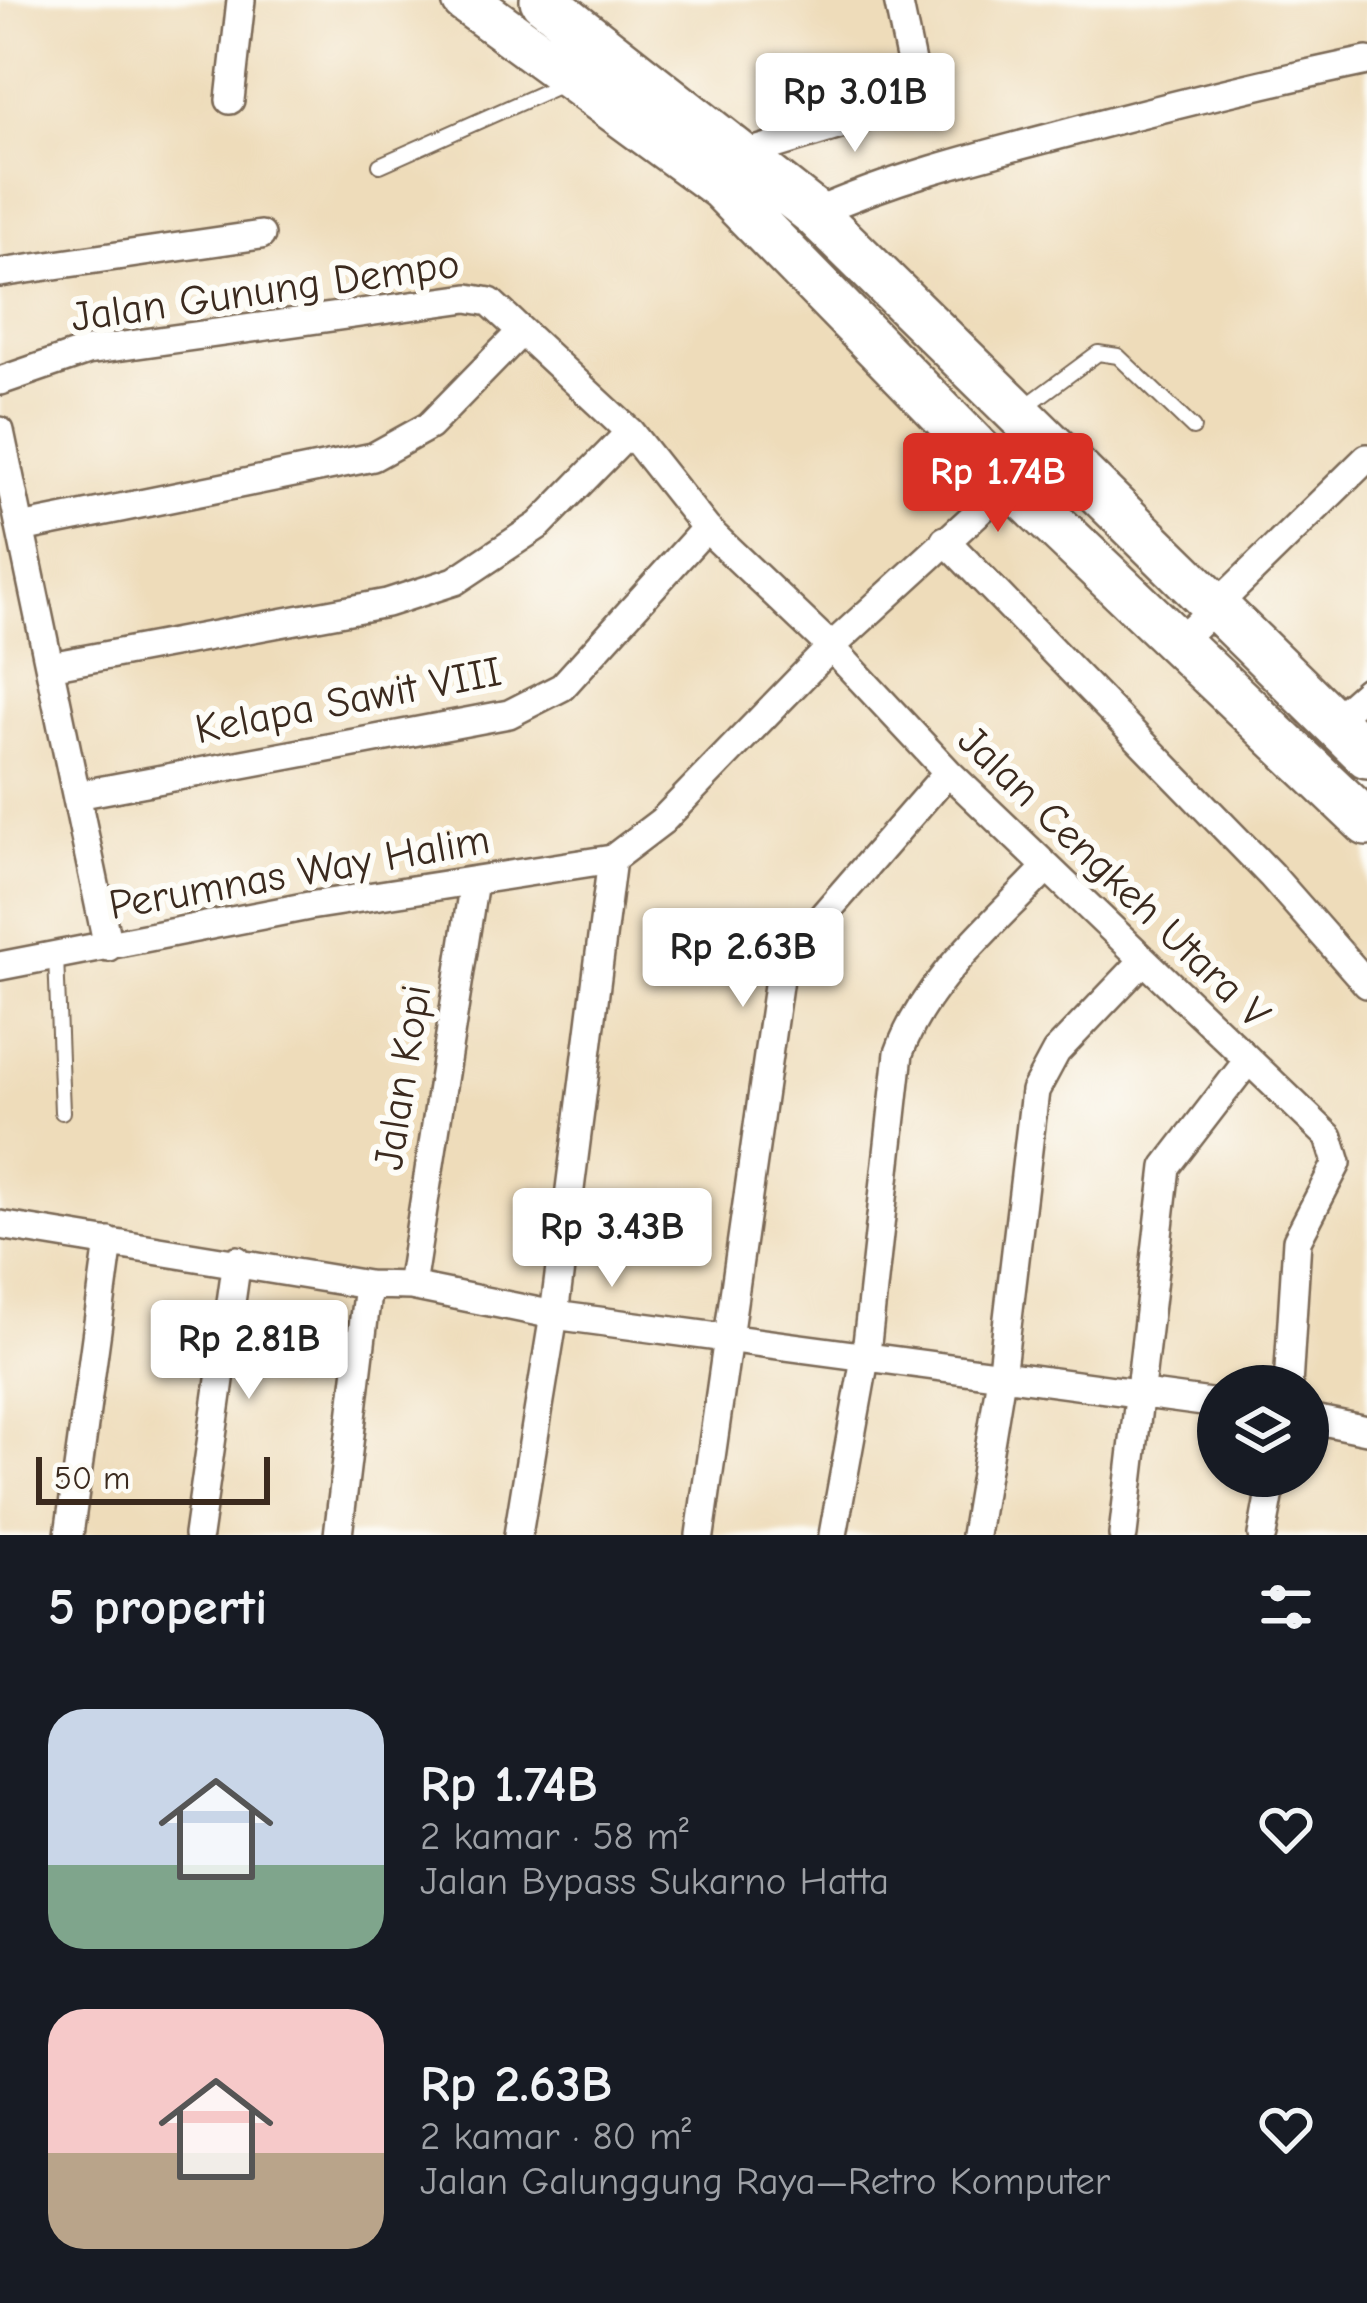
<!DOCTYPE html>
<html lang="id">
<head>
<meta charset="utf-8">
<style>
  :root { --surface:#171b24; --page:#20242c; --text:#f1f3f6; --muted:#9ea1a6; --accent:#d93025 }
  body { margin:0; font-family:"Comic Neue",sans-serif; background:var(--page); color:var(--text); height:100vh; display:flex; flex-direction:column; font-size:45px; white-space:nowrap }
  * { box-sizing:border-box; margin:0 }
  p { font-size:39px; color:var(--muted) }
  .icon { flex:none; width:66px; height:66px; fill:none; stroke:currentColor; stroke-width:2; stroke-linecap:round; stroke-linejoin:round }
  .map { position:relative; height:1535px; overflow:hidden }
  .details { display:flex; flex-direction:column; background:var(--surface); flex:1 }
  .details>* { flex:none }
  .buttons { position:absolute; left:1197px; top:1365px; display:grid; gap:24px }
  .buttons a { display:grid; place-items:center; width:132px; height:132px; border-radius:50%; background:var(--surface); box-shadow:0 3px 9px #0004; font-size:60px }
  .scale { position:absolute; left:36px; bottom:30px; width:234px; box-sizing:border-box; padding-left:12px; border:6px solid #3b2a1e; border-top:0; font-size:33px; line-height:42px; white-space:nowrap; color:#3b2a1e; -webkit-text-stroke:9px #fdfcf7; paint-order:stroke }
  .price { position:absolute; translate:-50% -102px; padding:0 27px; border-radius:12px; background:#fff; color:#222; font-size:39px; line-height:78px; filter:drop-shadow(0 3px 6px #0008) }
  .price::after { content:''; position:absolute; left:50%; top:72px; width:36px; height:27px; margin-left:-18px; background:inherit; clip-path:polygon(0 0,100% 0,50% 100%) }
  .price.on { background:var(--accent); color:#fff }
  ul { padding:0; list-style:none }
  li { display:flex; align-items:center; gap:36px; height:300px; padding:0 48px }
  li span { display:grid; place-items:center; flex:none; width:336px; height:240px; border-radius:36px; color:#555 }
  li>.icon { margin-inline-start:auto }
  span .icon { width:144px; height:144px; fill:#fffc; stroke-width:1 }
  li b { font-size:51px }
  h2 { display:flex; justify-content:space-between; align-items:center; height:144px; padding:0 48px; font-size:51px }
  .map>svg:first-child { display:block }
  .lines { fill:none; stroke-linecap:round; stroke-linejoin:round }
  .service-casing { stroke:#7a6855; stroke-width:18 }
  .minor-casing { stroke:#7a6855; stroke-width:32 }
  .trunk-casing { stroke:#7a6855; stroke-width:50 }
  .service { stroke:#fff; stroke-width:14 }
  .minor { stroke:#fff; stroke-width:27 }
  .trunk { stroke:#fff; stroke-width:45 }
  .labels { text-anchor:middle; stroke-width:12; stroke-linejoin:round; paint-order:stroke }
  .street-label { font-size:42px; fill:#3b2a1e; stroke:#fdfcf7 }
</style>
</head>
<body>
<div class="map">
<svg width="1367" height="1535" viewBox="0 0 1367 1535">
  <rect width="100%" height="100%" fill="#fdfcf7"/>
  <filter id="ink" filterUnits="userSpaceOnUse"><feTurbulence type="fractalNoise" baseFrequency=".00833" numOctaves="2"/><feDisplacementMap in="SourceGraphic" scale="24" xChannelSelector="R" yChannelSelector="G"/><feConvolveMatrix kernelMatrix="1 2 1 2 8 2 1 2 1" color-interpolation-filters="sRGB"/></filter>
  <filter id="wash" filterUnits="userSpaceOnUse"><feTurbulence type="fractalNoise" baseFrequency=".004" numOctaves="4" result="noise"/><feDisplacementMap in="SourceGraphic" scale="48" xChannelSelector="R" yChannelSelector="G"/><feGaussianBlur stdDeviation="2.7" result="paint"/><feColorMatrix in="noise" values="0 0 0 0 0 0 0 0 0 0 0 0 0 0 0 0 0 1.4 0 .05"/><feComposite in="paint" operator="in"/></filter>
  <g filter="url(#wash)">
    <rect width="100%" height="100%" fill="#eedcba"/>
  </g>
  <g filter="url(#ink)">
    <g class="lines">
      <g class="service-casing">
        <path id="service" d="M380 165 562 84
          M1025 407 1098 353 1118 356 1193 428
          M56 956 62 1112"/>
      </g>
      <g class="minor-casing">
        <path id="minor" d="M230 100 241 0
          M745 154 919 101 898 0
          M814 213C891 179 971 158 1052 137 1157 109 1261 83 1367 61
          M0 273 261 235
          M0 381 87 351 468 298 490 302 630 432 706 528 831 647 948 772 1329 1137 1337 1163 1297 1240 1288 1386
          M0 431 108 947
          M21 528 373 457 429 426 520 333
          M945 540 1271 875 1367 984
          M1178 643 1367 458
          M50 666 387 603 455 581 539 525 630 432
          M1333 721 1367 691
          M77 795 509 714 562 687 706 528
          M0 966 309 906 612 859
          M0 1225 368 1285 411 1286 554 1315 1218 1404
          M411 1286 474 881
          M1308 1418 1367 1430
          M69 1535 109 1242
          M198 1535 237 1260
          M338 1535 368 1285
          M518 1535 554 1315 612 859 662 821 831 647 1010 483
          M700 1535 781 964 948 772
          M833 1535 866 1353 899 1053C925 980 994 924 1046 868
          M975 1535 1001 1377 1035 1091 1056 1052 1142 962
          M1123 1535 1166 1167 1246 1063
          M1262 1535 1273 1476"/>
      </g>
      <g class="trunk-casing">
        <path id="trunk" d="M465 0 721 187 1010 483 1367 823
          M543 0 814 213 1367 755"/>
      </g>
      <use href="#service" class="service"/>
      <use href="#minor" class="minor"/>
      <use href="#trunk" class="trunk"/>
    </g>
  </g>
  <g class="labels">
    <g class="street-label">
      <text transform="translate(265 289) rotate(-8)" y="15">Jalan Gunung Dempo</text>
      <text transform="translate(348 699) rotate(-11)" y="15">Kelapa Sawit VIII</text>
      <text transform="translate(299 871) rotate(-10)" y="15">Perumnas Way Halim</text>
      <text transform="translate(1115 876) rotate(44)" y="15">Jalan Cengkeh Utara V</text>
      <text transform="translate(401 1077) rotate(-81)" y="15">Jalan Kopi</text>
    </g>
  </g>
</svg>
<div class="buttons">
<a><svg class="icon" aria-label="layers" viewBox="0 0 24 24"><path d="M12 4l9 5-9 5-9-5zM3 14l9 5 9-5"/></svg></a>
</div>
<div class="scale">50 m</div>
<b class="price" style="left:855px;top:155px">Rp 3.01B</b>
<b class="price on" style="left:998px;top:535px">Rp 1.74B</b>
<b class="price" style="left:743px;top:1010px">Rp 2.63B</b>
<b class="price" style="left:612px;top:1290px">Rp 3.43B</b>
<b class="price" style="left:249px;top:1402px">Rp 2.81B</b>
</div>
<section class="details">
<h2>5 properti<svg class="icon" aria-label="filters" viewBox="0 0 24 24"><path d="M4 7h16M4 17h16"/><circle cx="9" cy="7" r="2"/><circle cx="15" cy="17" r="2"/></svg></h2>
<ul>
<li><span style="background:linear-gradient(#c9d6e8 65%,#7fa58c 0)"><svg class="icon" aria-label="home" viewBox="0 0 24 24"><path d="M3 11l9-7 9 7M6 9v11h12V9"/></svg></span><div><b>Rp 1.74B</b><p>2 kamar · 58 m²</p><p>Jalan Bypass Sukarno Hatta</p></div><svg class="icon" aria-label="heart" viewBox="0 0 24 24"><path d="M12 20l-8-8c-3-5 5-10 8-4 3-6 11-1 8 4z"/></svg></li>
<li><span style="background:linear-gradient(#f6c9c9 60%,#b9a48a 0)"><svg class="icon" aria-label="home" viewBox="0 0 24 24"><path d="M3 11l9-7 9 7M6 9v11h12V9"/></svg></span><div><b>Rp 2.63B</b><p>2 kamar · 80 m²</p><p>Jalan Galunggung Raya—Retro Komputer</p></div><svg class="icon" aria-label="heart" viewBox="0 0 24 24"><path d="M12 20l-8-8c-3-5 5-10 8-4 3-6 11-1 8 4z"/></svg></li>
</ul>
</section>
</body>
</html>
